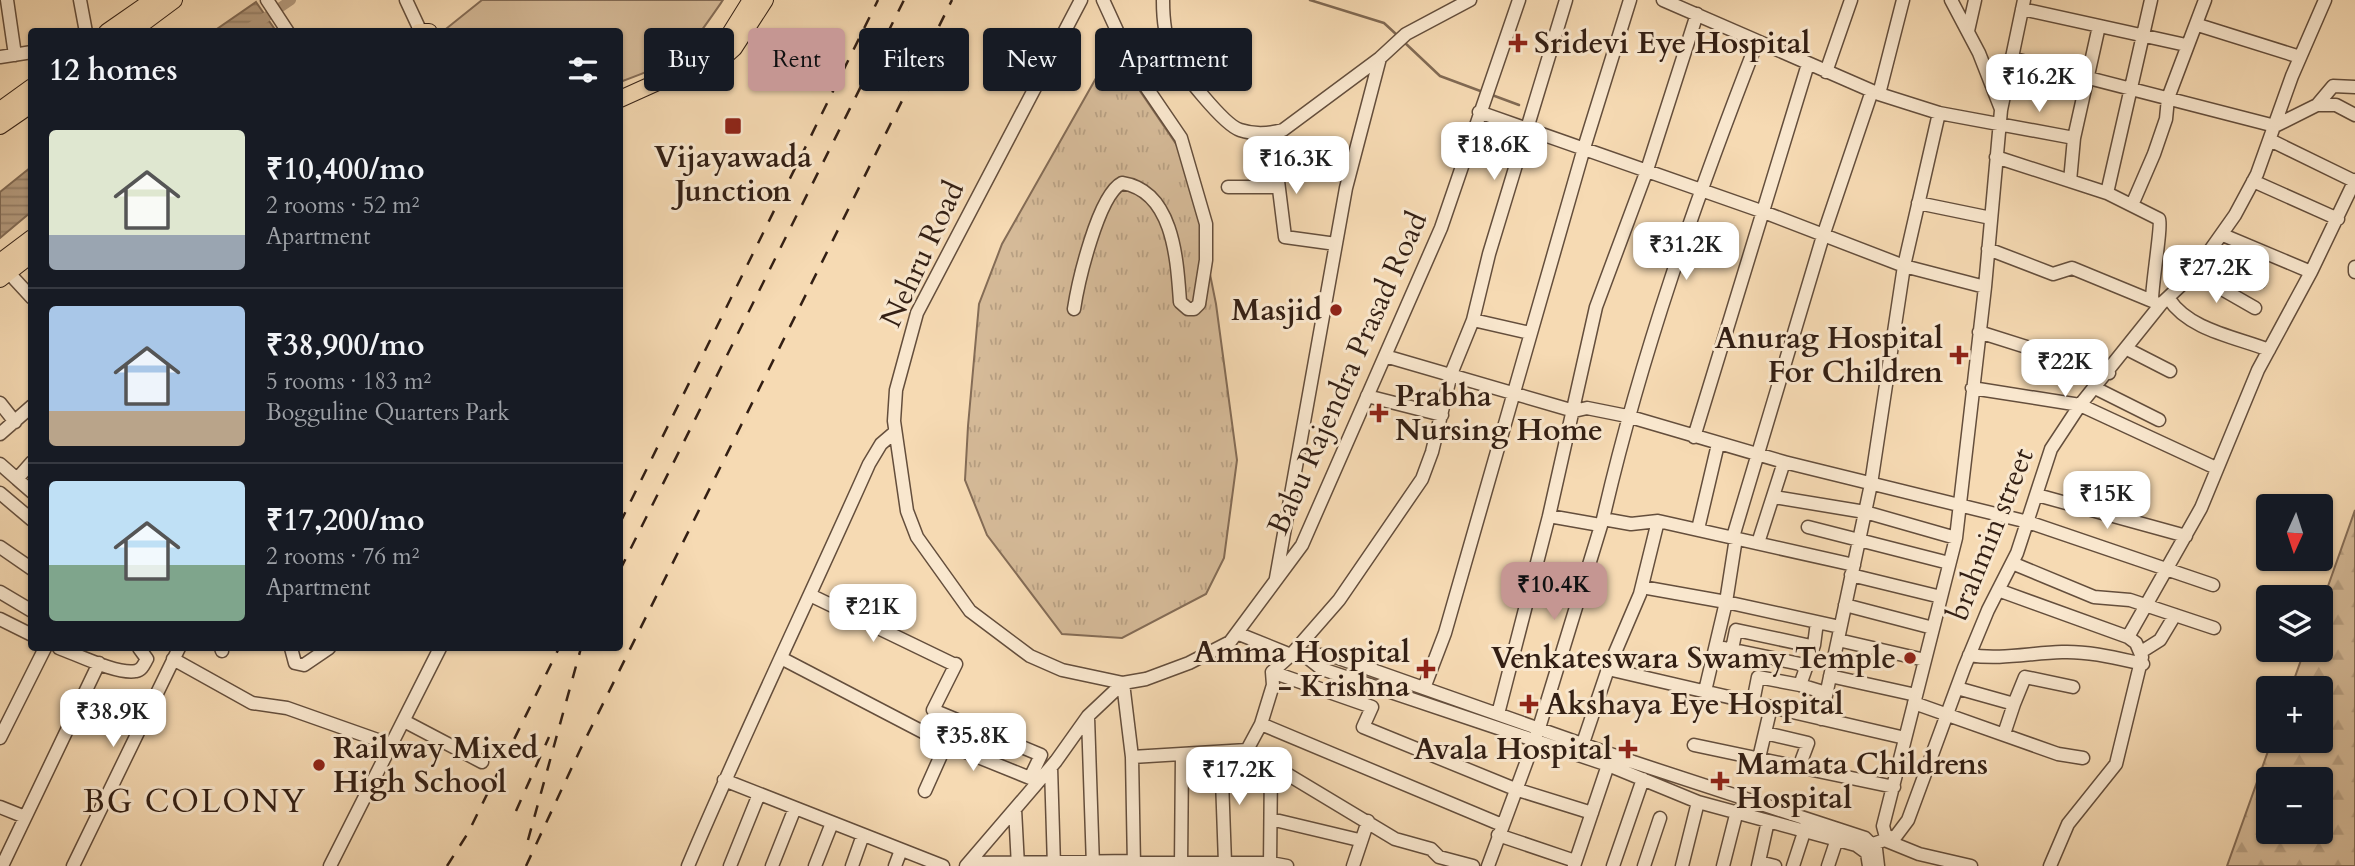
<!DOCTYPE html>
<html lang="en">
<head>
<meta charset="utf-8">
<style>
  :root { --surface:#171b24; --page:#242831; --text:#f1f3f6; --muted:#9ea1a6; --line:#363941; --accent:#c59692 }
  body { margin:0; font-family:Cardo,serif; background:var(--page); color:var(--text); height:100vh; display:flex; flex-direction:column; font-size:26px; white-space:nowrap }
  * { box-sizing:border-box; margin:0 }
  p { font-size:23px; color:var(--muted) }
  .icon { flex:none; width:38px; height:38px; fill:none; stroke:currentColor; stroke-width:2; stroke-linecap:round; stroke-linejoin:round }
  .map { position:relative; flex:1; overflow:hidden }
  .sheet { position:absolute; left:28px; top:28px; width:595px; height:623px; display:flex; flex-direction:column; background:var(--surface); border-radius:7px; box-shadow:0 2px 5px #0004 }
  .sheet>* { flex:none }
  .hud { position:absolute; left:644px; top:28px; width:665px; height:63px; display:flex; gap:14px }
  .needle { width:46px; rotate:183deg }
  .fabs { position:absolute; left:2256px; top:494px; display:grid; gap:14px }
  .fabs a { display:grid; place-items:center; width:77px; height:77px; border-radius:7px; background:var(--surface); box-shadow:0 2px 5px #0004; font-size:35px }
  .price { position:absolute; translate:-50% -60px; padding:0 16px; border-radius:14px; background:#fff; color:#222; font-size:23px; line-height:46px; filter:drop-shadow(0 2px 4px #0008) }
  .price::after { content:''; position:absolute; left:50%; top:42px; width:21px; height:16px; margin-left:-10px; background:inherit; clip-path:polygon(0 0,100% 0,50% 100%) }
  .price.active { background:var(--accent); color:#111 }
  ul { padding:0; list-style:none }
  li { display:flex; align-items:center; gap:21px; height:175px; padding:0 21px }
  li+li { border-top:2px solid var(--line) }
  li span { display:grid; place-items:center; flex:none; width:196px; height:140px; border-radius:7px; color:#555 }
  li>.icon { margin-inline-start:auto }
  span .icon { width:84px; height:84px; fill:#fffc; stroke-width:1 }
  li b { font-size:30px }
  h2 { display:flex; justify-content:space-between; align-items:center; height:84px; padding:0 21px; font-size:30px }
  .tag { padding:0 24px; border-radius:7px; background:var(--surface); box-shadow:0 2px 5px #0004; font-size:24px; line-height:63px }
  .tag.active { background:var(--accent); color:#111 }
  .map>svg:first-child { display:block }
  .grass { fill:url(#grass-tufts); stroke:#846c56; stroke-width:2 }
  .forest { fill:url(#forest-firs); stroke:#846c56; stroke-width:2; fill-rule:evenodd }
  .garden { fill:#d5ba98; stroke:#846c56; stroke-width:2 }
  .water { fill:url(#water-rules); stroke:#806953; stroke-width:2 }
  .lines { fill:none; stroke-linecap:round; stroke-linejoin:round }
  .stream { stroke:#806953; stroke-width:2.5 }
  .canal { stroke:#b49a7d; stroke-width:10 }
  .minor-casing { stroke:#644e3c; stroke-width:15 }
  .major-casing { stroke:#331f14; stroke-width:18 }
  .minor { stroke:#f9e7ce; stroke-width:12 }
  .major { stroke:#f6dab3; stroke-width:16 }
  .rail { stroke:#331f14; stroke-width:2.5; stroke-dasharray:12 12; stroke-linecap:butt }
  .poi-dot { fill:#8f2418; stroke:#f9e7ce; stroke-width:2.5 }
  .labels { text-anchor:middle; stroke-width:6; stroke-linejoin:round; paint-order:stroke }
  .poi-label { font-size:30px; font-weight:bold; fill:#331f14; stroke:#f9e7ce; text-anchor:start }
  .street-label { font-size:30px; fill:#331f14; stroke:#f9e7ce }
  .neighbourhood-label { font-size:32px; letter-spacing:2px; fill:#331f14; stroke:#f9e7ce }
</style>
</head>
<body>
<div class="map">
<svg width="2355" height="866" viewBox="0 0 2355 866">
  <defs>
    <pattern id="grass-tufts" width="24" height="20" patternUnits="userSpaceOnUse" patternTransform="scale(1.75)"><rect width="24" height="20" fill="#d5ba98"/><path d="M3 7l-1-3M5 7V3M7 7l1-3M15 17l-1-3M17 17v-4M19 17l1-3" fill="none" stroke="#b79f82"/></pattern>
    <pattern id="forest-firs" width="22" height="20" patternUnits="userSpaceOnUse" patternTransform="scale(1.75)"><rect width="22" height="20" fill="#d5ba98"/><path d="M5 1l3.5 6h-7zM16 11l3.5 6h-7z" fill="#b79f82"/></pattern>
    <pattern id="water-rules" width="6" height="5" patternUnits="userSpaceOnUse" patternTransform="scale(1.75)"><rect width="6" height="5" fill="#b49a7d"/><path d="M0 2.5h6" fill="none" stroke="#937d65"/></pattern>
  </defs>
  <rect width="100%" height="100%" fill="#f6dab3"/>
  <filter id="stains"><feTurbulence type="fractalNoise" baseFrequency=".00286" numOctaves="4"/><feColorMatrix values="0 0 0 0 .2 0 0 0 0 .09 0 0 0 0 .02 0 0 0 .5 -.17"/></filter>
  <radialGradient id="worn" r=".72"><stop offset=".6" stop-color="#630" stop-opacity="0"/><stop offset="1" stop-color="#630" stop-opacity=".3"/></radialGradient>
  <path class="grass" d="M1112 50 1187 160 1216 304 1237 460 1224 558 1206 594 1122 638 1062 634 987 535 965 480 968 426 979 304 1002 244Z"/>
  <path class="forest" d="M2355 510V866H2227L2272 740H2320V688H2291L2305 649H2320L2321 606ZM2268 779H2320V831H2268Z"/>
  <path class="garden" d="M482 0H723C685 55 683 59 620 82V32H454L447 28Z"/>
  <path class="water" d="M256 2 276 31H214Z
    M31 167V212L0 238V192Z"/>
  <g class="lines">
    <path class="stream" d="M1310 0 1384 23 1397 35
      M1404 42 1440 76 1483 92
      M1492 95 1519 105"/>
    <path class="canal" d="M244 32 291 0"/>
    <g class="minor-casing">
      <path id="minor" d="M7 0 15 55
        M80 0 86 32
        M267 0 288 32
        M406 0 420 30
        M1081 0 917 313 896 390 894 421 907 511 917 537 970 611 1030 656 1062 670 1123 683 1146 679 1189 663 1230 642 1302 545 1441 228 1519 0
        M1163 0C1163 17 1165 38 1172 53 1180 70 1224 125 1240 130 1255 135 1268 134 1283 130L1380 58 1406 34 1470 0
        M1663 0 1879 94 1939 113 2074 138
        M1951 0 1979 53 2001 109
        M2022 9 2186 45
        M2198 25 2300 57
        M1968 31 1975 0
        M0 57 32 52
        M2011 58 2275 126 2317 105 2333 86 2355 87
        M1826 72 1851 0
        M1879 94 1903 0
        M2317 105H2336L2355 115
        M1479 112 1761 211 1904 266 1985 287
        M1272 133 1285 237 1336 244
        M2270 140 2354 181
        M1996 157 2107 193 2159 219C2162 225 2152 284 2152 300
        M2070 181 2074 138 2099 26
        M2253 181 2338 219
        M1228 187H1278
        M2107 193 2151 0
        M1918 203 1991 218
        M2132 205 2154 154 2166 119 2168 98 2205 0
        M2223 235 2311 272
        M1988 249 2053 274 2072 268 2157 303
        M2208 256 2260 282
        M8 272 32 298
        M2355 272V267
        M2194 273 2255 308
        M2169 299C2189 330 2236 337 2269 350
        M1074 309C1078 283 1098 195 1122 183 1174 191 1177 261 1180 302L1188 309H1194L1199 304 1206 260V224L1181 138 1136 72 1103 0
        M1473 320 1530 333
        M1979 332 2109 373
        M2127 349 2170 371
        M1385 356 1574 411 1587 408 1627 416 1784 462 2028 522 2213 585
        M1972 388 2080 405 2216 468
        M2095 388 2159 420
        M1367 396 1442 415
        M0 403 15 422
        M0 434 32 406
        M1694 437 1808 64
        M0 464 17 479 32 462
        M17 479 32 492
        M0 493 32 520
        M2037 495 2186 536
        M1774 497 1865 512 1956 538
        M1549 516 1596 307 1647 170 1697 14
        M1603 519C1641 354 1696 199 1757 42
        M1808 527 1949 563
        M1698 529 1718 444
        M1733 537 1823 236 1872 91
        M1758 543 1784 462
        M0 547 32 569
        M2012 563 2094 597 2130 600 2214 628
        M1851 575 1941 597
        M1276 578 1346 188 1380 58
        M1642 587 1726 602 1736 538
        M1998 590 2128 637 2136 643 2142 657 2116 764 2068 824 2050 866
        M0 592 32 611
        M810 595 955 665
        M1845 605 1933 628
        M0 619 32 635
        M1239 634 1291 655H1330L1633 762 1865 838 1876 849 1878 866
        M2128 637 2201 508 2258 370 2311 272 2355 180
        M1838 640 1925 660
        M59 648C76 654 118 675 136 671 142 670 144 664 147 659L139 648
        M221 648 222 651
        M291 648 295 663 304 665 329 648
        M1724 648 1805 665
        M1732 649 1736 630 1811 646
        M2141 652 2160 640 2175 615
        M1304 655 1322 669 1608 765 1698 802 1856 845 1867 853 1869 866
        M1969 655C2000 660 2030 653 2062 652 2089 651 2116 658 2143 664
        M781 658 946 744
        M173 659 252 703 287 708 389 744
        M1608 669 1905 738
        M1272 672 1372 707 1363 727 1515 789 1592 813
        M1830 676 1916 695
        M1123 683 1132 757 1134 866
        M1800 685 1826 693
        M1424 688 1445 633 1584 148 1630 0
        M1957 688 2014 704 2004 734
        M1705 691 1726 602 1840 627
        M1753 702 1758 677 1800 685 1814 645 1817 622
        M1914 703 2058 754 2083 758
        M2014 704 2025 677 2073 687
        M1498 714 1549 516 1600 525
        M1088 717 1093 866
        M1821 719 1871 484 1904 266 1939 113
        M404 721 482 762
        M1261 724 1273 685 1272 672 1291 655 1339 600 1422 479 1432 452 1451 374 1473 320 1489 254 1566 0
        M1765 733 1808 743 1799 767
        M0 738 45 648
        M1583 743 1608 669 1640 594 1658 521
        M1694 745 1894 787
        M1221 752 1225 863
        M1132 757 1247 750
        M1759 758 1771 707
        M1051 767 1054 866
        M724 780 943 866
        M925 791 946 744 1030 778 1041 755 933 710 956 664
        M0 807 25 817
        M1015 809 1018 866
        M1271 819 1359 840
        M1498 835 1575 861
        M1873 844 1896 836 1908 820 1964 668 1988 610 2017 553 2051 449 2080 405 2161 304 2194 273 2235 215 2257 174 2292 76 2325 0
        M1759 862 1775 866
        M969 863 1134 861
        M1134 863H1271L1287 866
        M2 866 99 663
        M73 866 179 648
        M330 866 440 648
        M688 866C745 731 809 599 869 464L881 444 895 432
        M730 866 759 794
        M772 866 795 808
        M815 866 832 823
        M852 866 863 835
        M895 866 901 850
        M966 866 1056 761 1088 716 1123 683
        M1181 866 1182 756
        M1270 866 1271 764
        M1353 866 1368 821
        M1473 866 1439 857 1431 849 1395 839 1247 750 1261 724 1502 825
        M1488 866 1539 728 1603 519 1631 524 1658 521 1854 565
        M1574 866 1608 765
        M1613 866 1643 779
        M1644 866 1660 818
        M1682 866 1698 802
        M1723 866 1737 811
        M1758 866 1768 821
        M1793 866 1807 823
        M1828 866 1837 839
        M1971 866 1919 854 1887 841 1883 826 1956 538 1985 287 2001 110 2024 0"/>
    </g>
    <g class="major-casing">
      <path id="major" d="M107 32 153 0
        M131 32 174 0
        M419 32H429
        M716 64 734 48 765 0
        M620 99 711 58 723 45 751 0
        M0 110 32 87
        M0 126 32 104
        M0 262 32 238
        M0 279 32 254"/>
    </g>
    <use href="#minor" class="minor"/>
    <use href="#major" class="major"/>
    <path class="rail" d="M620 523 878 0
      M620 570 904 0
      M516 811 549 737
      M528 840 581 648
      M447 866 468 833 559 648
      M526 866 580 750 952 0"/>
  </g>
  <g class="poi-dot">
    <path d="M1514.5 32.5h7v7h7v7h-7v7h-7v-7h-7v-7h7z"/>
    <rect x="724" y="117" width="18" height="18" rx="3.5"/>
    <circle cx="1336" cy="310" r="7"/>
    <path d="M1955.5 344.5h7v7h7v7h-7v7h-7v-7h-7v-7h7z"/>
    <path d="M1375.5 402.5h7v7h7v7h-7v7h-7v-7h-7v-7h7z"/>
    <circle cx="1910" cy="658" r="7"/>
    <path d="M1422.5 658.5h7v7h7v7h-7v7h-7v-7h-7v-7h7z"/>
    <path d="M1525.5 693.5h7v7h7v7h-7v7h-7v-7h-7v-7h7z"/>
    <path d="M1624.5 738.5h7v7h7v7h-7v7h-7v-7h-7v-7h7z"/>
    <circle cx="319" cy="765" r="7"/>
    <path d="M1716.5 770.5h7v7h7v7h-7v7h-7v-7h-7v-7h7z"/>
  </g>
  <g class="labels">
    <g class="poi-label">
      <text x="1534" y="53">Sridevi Eye Hospital</text>
      <text x="733" y="167" text-anchor="middle">Vijayawada<tspan x="733" dy="34">Junction</tspan></text>
      <text x="1322" y="320" text-anchor="end">Masjid</text>
      <text x="1943" y="348" text-anchor="end">Anurag Hospital<tspan x="1943" dy="34">For Children</tspan></text>
      <text x="1395" y="406">Prabha<tspan x="1395" dy="34">Nursing Home</tspan></text>
      <text x="1410" y="662" text-anchor="end">Amma Hospital<tspan x="1410" dy="34">- Krishna</tspan></text>
      <text x="1896" y="668" text-anchor="end">Venkateswara Swamy Temple</text>
      <text x="1545" y="714">Akshaya Eye Hospital</text>
      <text x="333" y="758">Railway Mixed<tspan x="333" dy="34">High School</tspan></text>
      <text x="1612" y="759" text-anchor="end">Avala Hospital</text>
      <text x="1736" y="774">Mamata Childrens<tspan x="1736" dy="34">Hospital</tspan></text>
    </g>
    <g class="street-label">
      <text transform="translate(922 254) rotate(-65)" y="10">Nehru Road</text>
      <text transform="translate(1347 373) rotate(-66)" y="10">Babu Rajendra Prasad Road</text>
      <text transform="translate(1990 534) rotate(-68)" y="10">brahmin street</text>
    </g>
    <g class="neighbourhood-label">
      <text x="195" y="812">BG COLONY</text>
    </g>
  </g>
  <rect width="100%" height="100%" filter="url(#stains)"/>
  <rect width="100%" height="100%" fill="url(#worn)"/>
</svg>
<div class="fabs">
<a><svg class="needle" viewBox="-14 -14 28 28"><path d="M0-13l5 13h-10z" fill="#e53935"/><path d="M0 13l5-13h-10z" fill="#9ea1a6"/></svg></a>
<a><svg class="icon" aria-label="layers" viewBox="0 0 24 24"><path d="M12 4l9 5-9 5-9-5zM3 14l9 5 9-5"/></svg></a>
<a>+</a>
<a>−</a>
</div>
<b class="price" style="left:2039px;top:114px">₹16.2K</b>
<b class="price" style="left:1494px;top:182px">₹18.6K</b>
<b class="price" style="left:1296px;top:196px">₹16.3K</b>
<b class="price" style="left:1686px;top:282px">₹31.2K</b>
<b class="price" style="left:2216px;top:305px">₹27.2K</b>
<b class="price" style="left:2065px;top:399px">₹22K</b>
<b class="price" style="left:2107px;top:531px">₹15K</b>
<b class="price active" style="left:1554px;top:622px">₹10.4K</b>
<b class="price" style="left:873px;top:644px">₹21K</b>
<b class="price" style="left:113px;top:749px">₹38.9K</b>
<b class="price" style="left:973px;top:773px">₹35.8K</b>
<b class="price" style="left:1239px;top:807px">₹17.2K</b>
<div class="hud">
<a class="tag">Buy</a>
<a class="tag active">Rent</a>
<a class="tag">Filters</a>
<a class="tag">New</a>
<a class="tag">Apartment</a>
</div>
<section class="sheet">
<h2>12 homes<svg class="icon" aria-label="filters" viewBox="0 0 24 24"><path d="M4 7h16M4 17h16"/><circle cx="9" cy="7" r="2"/><circle cx="15" cy="17" r="2"/></svg></h2>
<ul>
<li><span style="background:linear-gradient(#dfe7d0 75%,#9aa5b1 0)"><svg class="icon" aria-label="home" viewBox="0 0 24 24"><path d="M3 11l9-7 9 7M6 9v11h12V9"/></svg></span><div><b>₹10,400/mo</b><p>2 rooms · 52 m²</p><p>Apartment</p></div></li>
<li><span style="background:linear-gradient(#a9c7e8 75%,#b9a48a 0)"><svg class="icon" aria-label="home" viewBox="0 0 24 24"><path d="M3 11l9-7 9 7M6 9v11h12V9"/></svg></span><div><b>₹38,900/mo</b><p>5 rooms · 183 m²</p><p>Bogguline Quarters Park</p></div></li>
<li><span style="background:linear-gradient(#bfe0f5 60%,#7fa58c 0)"><svg class="icon" aria-label="home" viewBox="0 0 24 24"><path d="M3 11l9-7 9 7M6 9v11h12V9"/></svg></span><div><b>₹17,200/mo</b><p>2 rooms · 76 m²</p><p>Apartment</p></div></li>
</ul>
</section>
</div>
</body>
</html>
